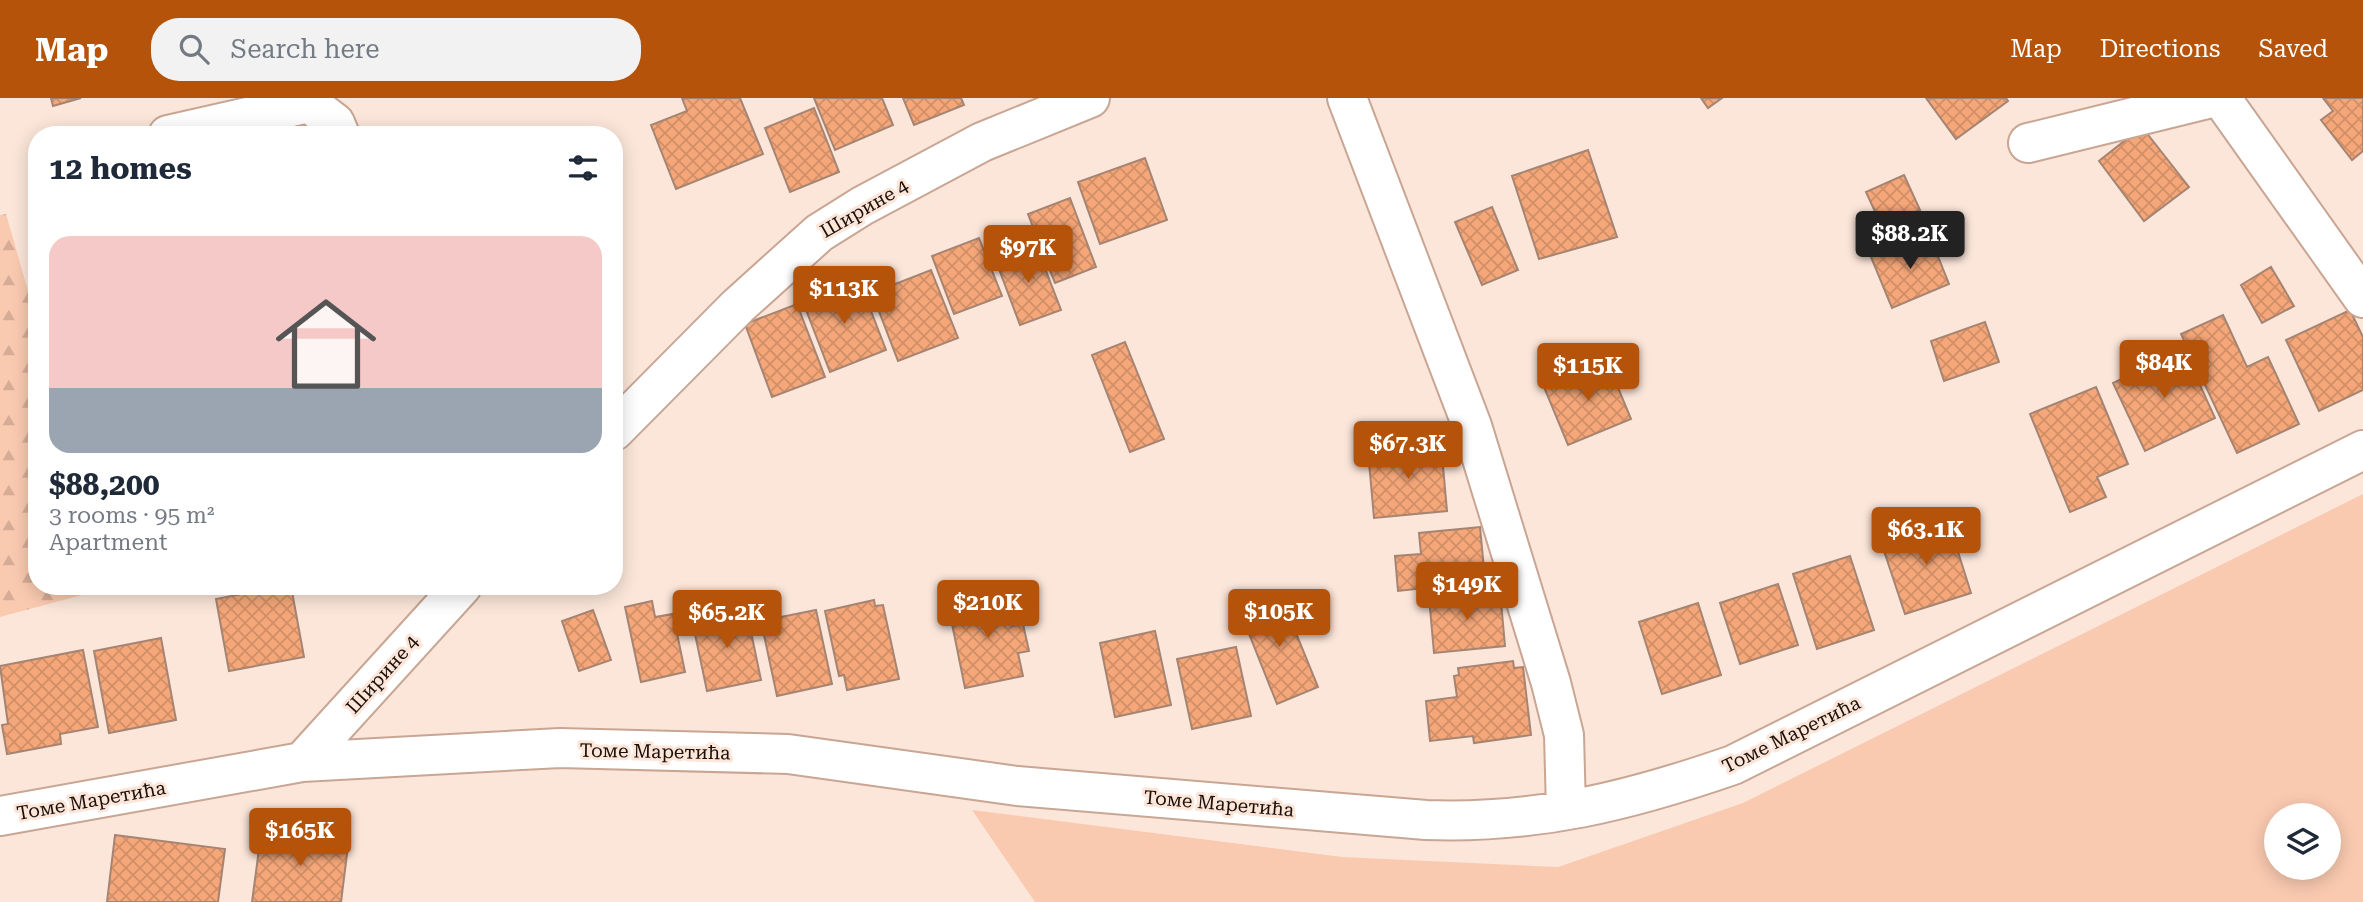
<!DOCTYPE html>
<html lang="en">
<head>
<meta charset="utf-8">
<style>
  :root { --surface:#fff; --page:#f2f2f3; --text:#1f2937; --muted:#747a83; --line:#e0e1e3; --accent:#b45309 }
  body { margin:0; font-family:"Roboto Serif",serif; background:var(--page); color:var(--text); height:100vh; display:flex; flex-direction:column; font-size:26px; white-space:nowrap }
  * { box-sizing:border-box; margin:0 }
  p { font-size:23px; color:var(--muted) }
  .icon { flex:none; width:38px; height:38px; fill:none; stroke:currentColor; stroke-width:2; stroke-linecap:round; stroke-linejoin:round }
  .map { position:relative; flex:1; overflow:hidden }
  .details { position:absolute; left:28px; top:28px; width:595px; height:469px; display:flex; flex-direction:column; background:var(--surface); border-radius:28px; box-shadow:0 4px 18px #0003 }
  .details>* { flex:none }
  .tools { position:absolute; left:2264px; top:705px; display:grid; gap:14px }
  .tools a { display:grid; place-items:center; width:77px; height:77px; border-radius:50%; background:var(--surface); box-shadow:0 4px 18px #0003; font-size:35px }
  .price { position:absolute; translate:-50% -60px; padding:0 16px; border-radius:7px; background:var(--accent); color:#fff; font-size:23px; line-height:46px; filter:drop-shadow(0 2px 4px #0008) }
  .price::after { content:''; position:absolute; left:50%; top:42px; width:21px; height:16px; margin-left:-10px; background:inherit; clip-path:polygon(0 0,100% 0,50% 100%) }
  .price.on { background:#222; color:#fff }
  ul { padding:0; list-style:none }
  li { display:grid; align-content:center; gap:14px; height:371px; padding:0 21px }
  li+li { border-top:2px solid var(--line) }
  li span { display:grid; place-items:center; height:217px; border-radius:21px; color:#555 }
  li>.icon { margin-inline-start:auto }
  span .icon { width:126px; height:126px; fill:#fffc; stroke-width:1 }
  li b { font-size:30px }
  h2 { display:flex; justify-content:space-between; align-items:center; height:84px; padding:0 21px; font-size:30px }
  header { display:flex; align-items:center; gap:42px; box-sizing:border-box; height:98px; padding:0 35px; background:var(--accent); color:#fff }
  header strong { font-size:33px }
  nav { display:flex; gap:38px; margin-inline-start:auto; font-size:24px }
  .search { width:490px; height:63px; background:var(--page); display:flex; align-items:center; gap:18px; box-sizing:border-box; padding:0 24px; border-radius:28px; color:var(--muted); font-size:26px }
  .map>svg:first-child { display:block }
  .green { fill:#facab0; fill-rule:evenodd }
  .forest { fill:url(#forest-firs) }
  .building { fill:url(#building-cross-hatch); stroke:#a58472; stroke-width:2 }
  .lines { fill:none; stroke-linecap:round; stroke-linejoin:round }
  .minor-casing { stroke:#c8a693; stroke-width:42 }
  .minor { stroke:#fff; stroke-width:38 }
  .labels { text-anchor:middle; stroke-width:6; stroke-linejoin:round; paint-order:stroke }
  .street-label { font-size:19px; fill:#1b0f08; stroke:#fce6da }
</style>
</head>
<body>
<header>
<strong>Map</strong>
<div class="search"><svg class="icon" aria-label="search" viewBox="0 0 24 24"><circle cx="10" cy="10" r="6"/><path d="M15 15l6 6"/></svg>Search here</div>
<nav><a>Map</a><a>Directions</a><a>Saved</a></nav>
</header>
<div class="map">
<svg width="2363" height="804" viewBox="0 0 2363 804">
  <defs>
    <pattern id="forest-firs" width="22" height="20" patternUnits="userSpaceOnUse" patternTransform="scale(1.75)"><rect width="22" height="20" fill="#facab0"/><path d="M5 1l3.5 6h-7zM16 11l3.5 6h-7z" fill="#d6ac96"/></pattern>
    <pattern id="building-cross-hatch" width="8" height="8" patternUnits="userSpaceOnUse" patternTransform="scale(1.75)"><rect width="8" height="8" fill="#f5a779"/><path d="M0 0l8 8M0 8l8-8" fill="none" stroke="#d18f67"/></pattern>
  </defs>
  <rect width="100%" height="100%" fill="#fce6da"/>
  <path class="green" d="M2363 396V804H1035L972 712 1342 759 1558 769 1743 705ZM2277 718H2329V770H2277Z"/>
  <path class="forest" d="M6 116 37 224V488L112 489 0 519V117Z"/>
  <path class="building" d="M51 0H81L53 8Z
    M682 0H740L763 56 676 91 651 27 687 13Z
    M814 0H882L893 27 835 52Z
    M903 0H961L964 7 914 27Z
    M1701 0H1722L1708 10Z
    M1926 0H2006L2008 3 1956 41Z
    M2323 0H2363V53L2352 62 2321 22 2333 13Z
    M814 10 839 74 790 94 765 30Z
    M2142 29 2189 89 2144 123 2099 63Z
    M1588 52 1617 139 1539 161 1512 78Z
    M1145 60 1167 122 1100 146 1078 84Z
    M1904 77 1920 112 1882 129 1866 94Z
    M1070 100 1096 169 1055 185 1028 116Z
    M1492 109 1518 172 1482 187 1455 124Z
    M1929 136 1949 186 1892 210 1871 159Z
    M979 140 1002 198 954 216 932 158Z
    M1036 147 1061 212 1020 227 996 163Z
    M2271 169 2294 208 2262 225 2241 187Z
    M931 172 958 240 898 263 872 195Z
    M859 182 886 252 830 274 803 204Z
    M797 206 825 279 772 299 745 226Z
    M2350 212 2363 239V292L2319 313 2286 242Z
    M2223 217 2247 269 2268 259 2299 326 2237 355 2181 236Z
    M1985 224 1999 264 1944 283 1931 243Z
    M1125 244 1164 341 1130 354 1092 257Z
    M2184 252 2215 320 2145 353 2113 285Z
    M1607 263 1631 321 1568 347 1544 289Z
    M2096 289 2128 366 2097 379 2106 399 2070 414 2030 316Z
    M1441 346 1447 413 1374 420 1368 353Z
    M1948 422 1971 495 1905 516 1881 444Z
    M1480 429 1486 492 1425 498V490L1398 493 1395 458 1421 456 1419 435Z
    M1850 458 1874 532 1817 551 1793 476Z
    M1778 486 1798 547 1740 566 1720 505Z
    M283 488H291L304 559 229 573 216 501Z
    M997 488 1001 504 1007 503 1012 528 1023 526 1029 553 1018 555 1023 578 965 590 950 516 970 511 968 495Z
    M1500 492 1505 548 1434 555 1429 499Z
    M1280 496 1318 589 1277 606 1240 513Z
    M874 502 875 508 883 507 899 581 847 592 844 577 839 578 825 513Z
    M652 503 655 519 673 516 685 574 641 584 625 509Z
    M1698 505 1721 577 1662 596 1639 524Z
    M746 510 761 582 707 593 692 522Z
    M593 512 611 562 579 573 562 523Z
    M816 512 832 586 777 598 761 523Z
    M1155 533 1171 607 1115 619 1100 545Z
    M161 540 176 622 109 635 94 553Z
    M1236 549 1251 618 1192 631 1177 561Z
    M83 552 98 629 60 636 61 646 7 656 2 627 8 626 0 568Z
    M1513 563 1514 570 1523 569 1531 637 1474 645 1473 638 1430 643 1426 603 1457 599 1454 578 1459 577 1458 570Z
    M296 728 334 733 333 746 348 748 341 804H252L261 736 295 741Z
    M115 737 225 751 218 804H107Z"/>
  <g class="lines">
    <g class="minor-casing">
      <path id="minor" d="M1347 0 1472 328 1551 585 1564 637 1566 712
        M2221 0 2363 200
        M168 37 309 5 335 25 340 37
        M2028 45 2211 0
        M614 333 738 208 819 135 862 108 982 44 1090 0
        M302 664 462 488
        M0 718 302 664 560 650 788 656 1017 688 1426 722C1537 726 1629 703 1733 667L2363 352"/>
    </g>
    <use href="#minor" class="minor"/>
  </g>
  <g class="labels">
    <g class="street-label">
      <text transform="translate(864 110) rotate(-30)" y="7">Ширине 4</text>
      <text transform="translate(382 576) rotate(-48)" y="7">Ширине 4</text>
      <text transform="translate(1791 636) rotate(-26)" y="7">Томе Маретића</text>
      <text transform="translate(655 653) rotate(1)" y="7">Томе Маретића</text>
      <text transform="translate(91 702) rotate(-10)" y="7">Томе Маретића</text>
      <text transform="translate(1219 705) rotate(5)" y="7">Томе Маретића</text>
    </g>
  </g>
</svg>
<div class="tools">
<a><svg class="icon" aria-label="layers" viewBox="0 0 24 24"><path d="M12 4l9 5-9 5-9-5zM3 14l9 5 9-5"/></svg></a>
</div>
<b class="price on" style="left:1910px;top:173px">$88.2K</b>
<b class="price" style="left:1028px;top:187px">$97K</b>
<b class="price" style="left:844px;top:228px">$113K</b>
<b class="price" style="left:2164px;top:302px">$84K</b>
<b class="price" style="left:1588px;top:305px">$115K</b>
<b class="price" style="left:1408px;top:383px">$67.3K</b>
<b class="price" style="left:1926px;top:469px">$63.1K</b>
<b class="price" style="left:1467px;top:524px">$149K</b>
<b class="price" style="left:988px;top:542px">$210K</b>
<b class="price" style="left:1279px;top:551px">$105K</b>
<b class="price" style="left:727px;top:552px">$65.2K</b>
<b class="price" style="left:300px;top:770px">$165K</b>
<section class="details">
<h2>12 homes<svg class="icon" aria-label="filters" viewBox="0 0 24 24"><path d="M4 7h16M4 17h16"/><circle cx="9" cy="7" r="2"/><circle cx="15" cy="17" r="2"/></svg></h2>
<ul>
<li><span style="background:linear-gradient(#f6c9c9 70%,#9aa5b1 0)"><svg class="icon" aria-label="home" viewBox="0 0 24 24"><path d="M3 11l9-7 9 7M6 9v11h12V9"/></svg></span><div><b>$88,200</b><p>3 rooms · 95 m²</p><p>Apartment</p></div></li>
</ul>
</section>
</div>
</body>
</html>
